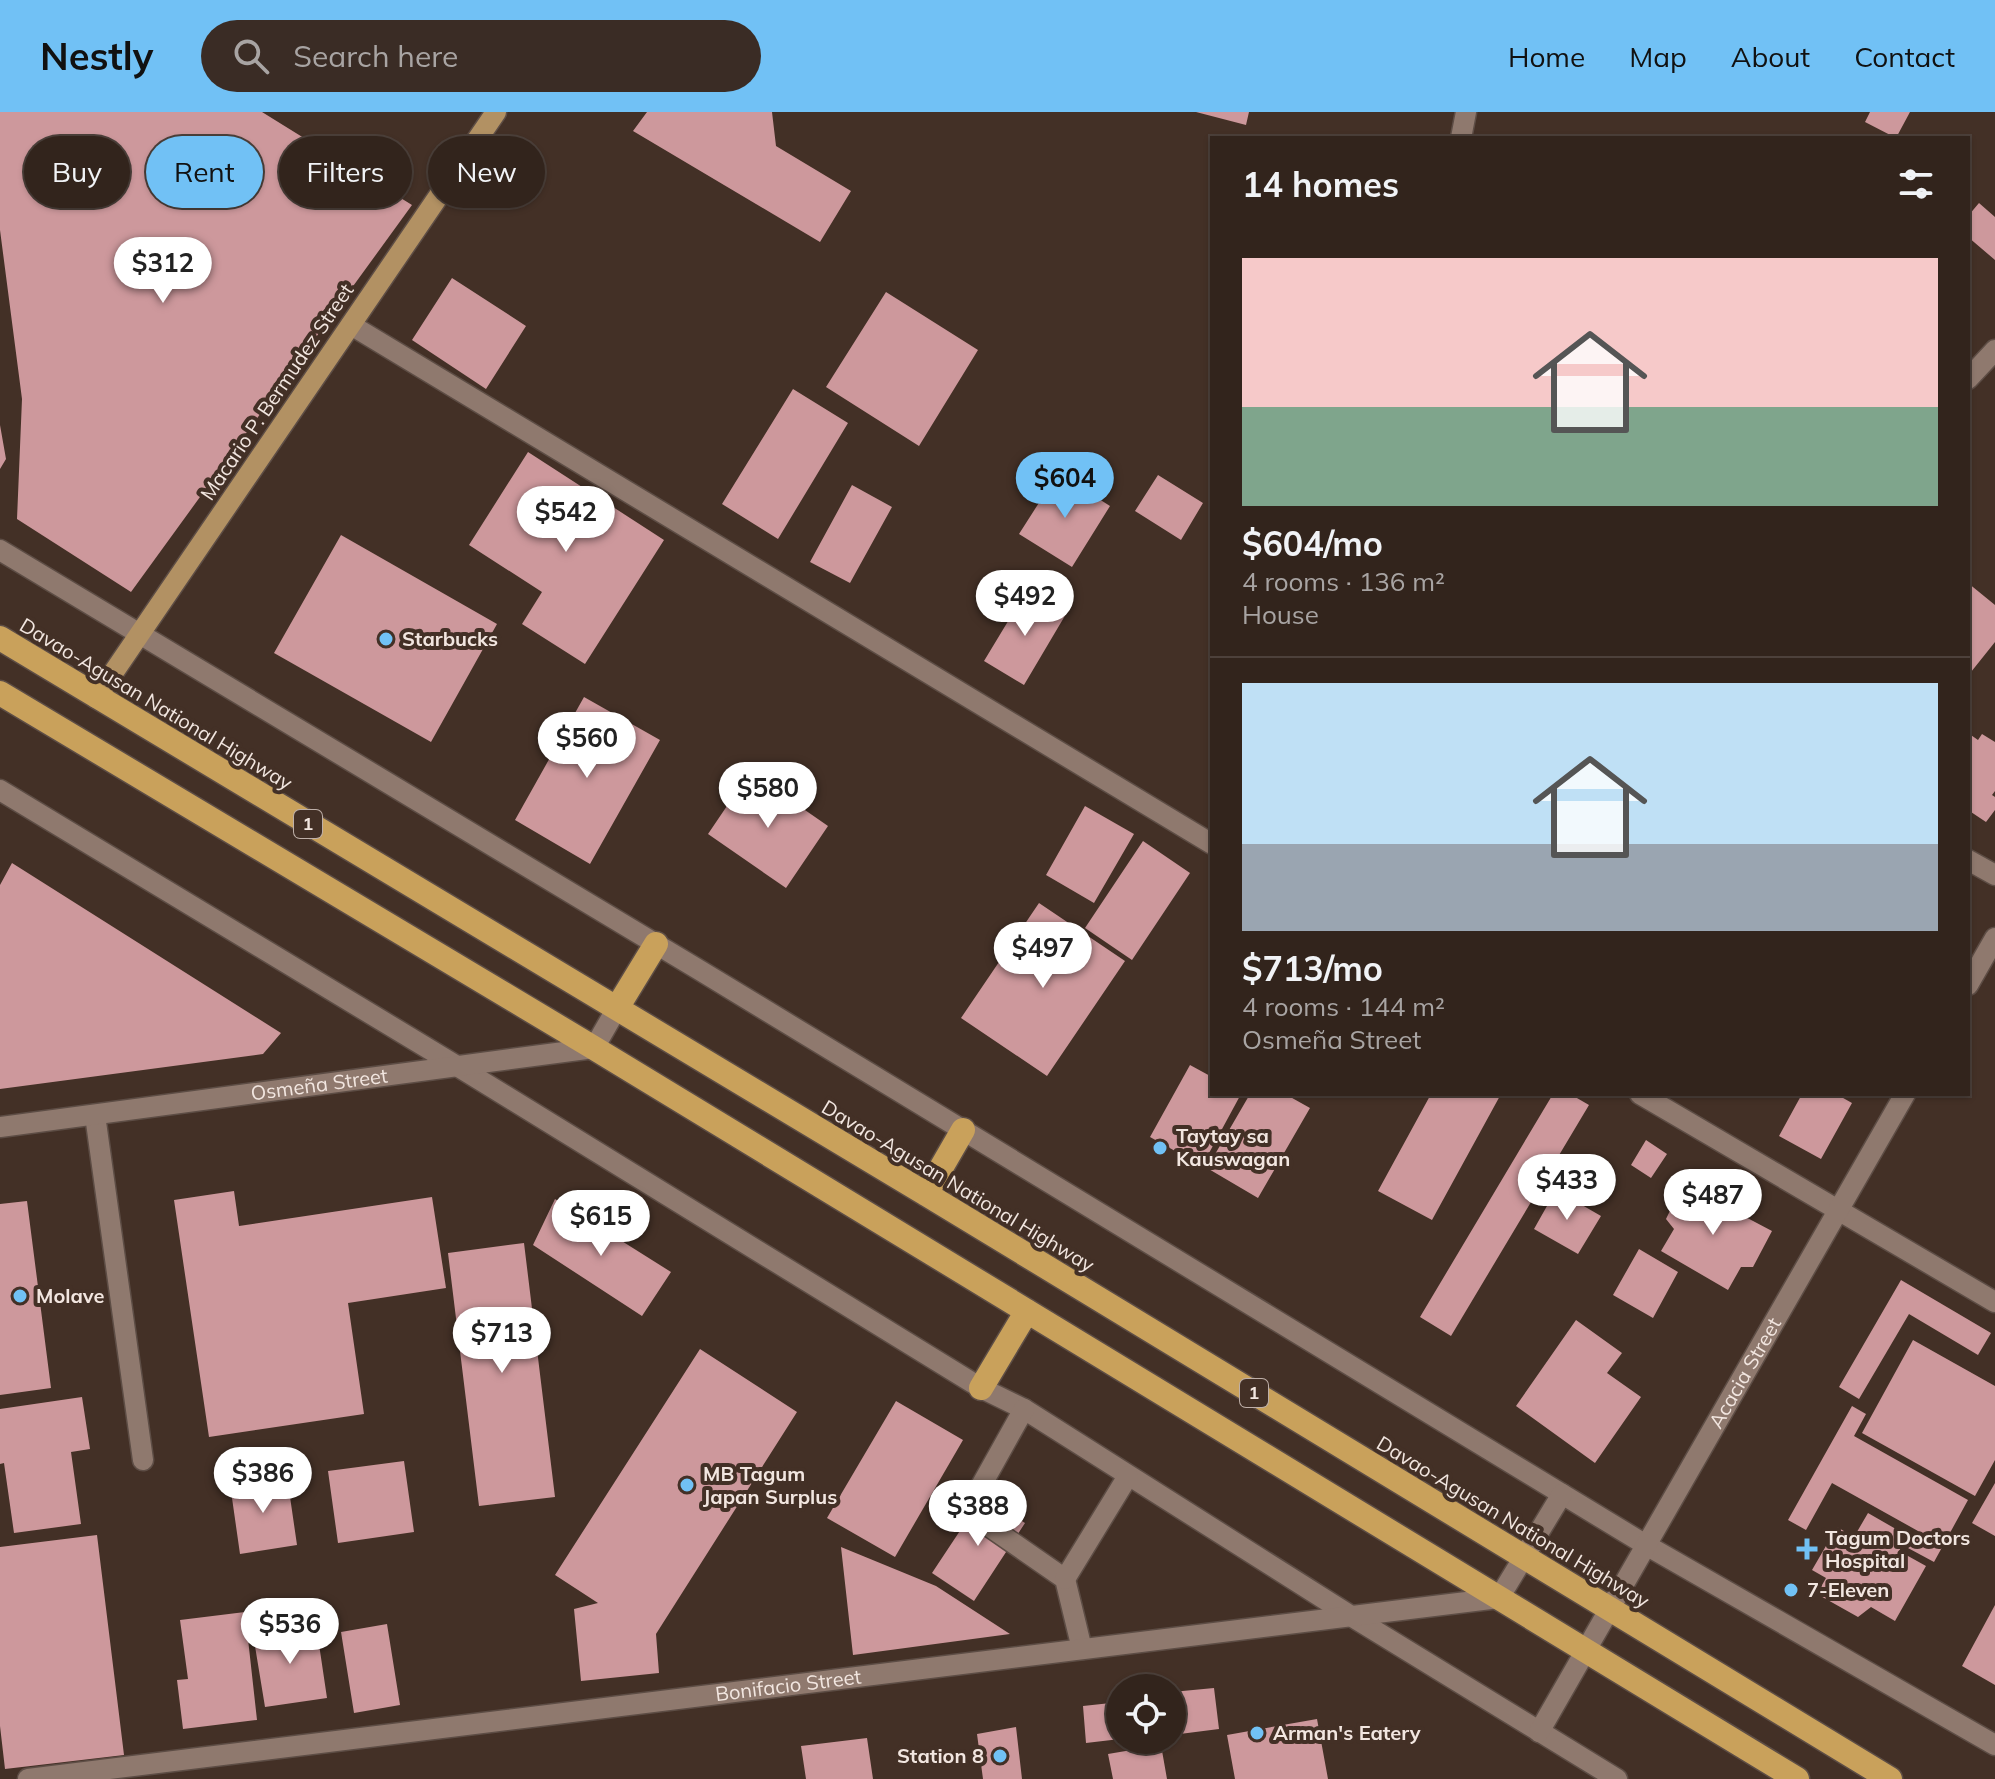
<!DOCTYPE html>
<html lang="en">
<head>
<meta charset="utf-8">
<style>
  :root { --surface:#32241c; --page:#3a2c25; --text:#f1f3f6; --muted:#a8a4a3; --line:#4d413b; --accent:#71c1f5 }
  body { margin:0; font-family:Mulish,sans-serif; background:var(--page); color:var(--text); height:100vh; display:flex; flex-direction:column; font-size:30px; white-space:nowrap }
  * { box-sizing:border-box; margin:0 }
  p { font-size:26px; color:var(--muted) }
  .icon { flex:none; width:44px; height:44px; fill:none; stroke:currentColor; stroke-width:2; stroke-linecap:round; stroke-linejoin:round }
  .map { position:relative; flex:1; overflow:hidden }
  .sheet { position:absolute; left:1210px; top:24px; width:760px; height:960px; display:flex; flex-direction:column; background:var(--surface); border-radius:0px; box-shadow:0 2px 6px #0004,0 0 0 2px var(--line) }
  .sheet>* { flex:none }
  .top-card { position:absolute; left:24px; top:24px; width:760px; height:72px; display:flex; gap:16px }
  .buttons { position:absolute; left:1106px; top:1562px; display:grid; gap:16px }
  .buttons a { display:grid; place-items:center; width:80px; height:80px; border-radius:50%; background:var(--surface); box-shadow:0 2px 6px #0004,0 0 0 2px var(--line); font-size:40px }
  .price { position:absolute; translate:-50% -68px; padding:0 18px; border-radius:28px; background:#fff; color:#222; font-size:26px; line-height:52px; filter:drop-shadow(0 2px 4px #0008) }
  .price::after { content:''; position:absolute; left:50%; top:48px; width:24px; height:18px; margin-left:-12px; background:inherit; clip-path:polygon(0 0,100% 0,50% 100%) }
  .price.active { background:var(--accent); color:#111 }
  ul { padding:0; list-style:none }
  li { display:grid; align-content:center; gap:16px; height:424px; padding:0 32px }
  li+li { border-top:2px solid var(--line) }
  li span { display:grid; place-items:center; height:248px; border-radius:0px; color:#555 }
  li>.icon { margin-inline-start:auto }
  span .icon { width:144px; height:144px; fill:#fffc; stroke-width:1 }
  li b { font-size:34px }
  h2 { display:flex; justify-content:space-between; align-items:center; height:96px; padding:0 32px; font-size:34px }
  .tag { padding:0 28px; border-radius:36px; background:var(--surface); box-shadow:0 2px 6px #0004,0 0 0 2px var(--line); font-size:28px; line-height:72px }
  .tag.active { background:var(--accent); color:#111 }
  header { display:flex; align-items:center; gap:48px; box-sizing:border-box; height:112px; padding:0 40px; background:var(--accent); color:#111 }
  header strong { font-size:38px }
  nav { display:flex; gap:44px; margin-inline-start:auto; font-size:28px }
  .search { width:560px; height:72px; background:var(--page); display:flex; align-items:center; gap:20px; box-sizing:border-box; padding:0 28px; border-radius:44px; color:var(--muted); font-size:30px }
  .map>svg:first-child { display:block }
  .building { fill:#cd989c }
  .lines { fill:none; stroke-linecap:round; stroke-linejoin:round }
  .minor-casing { stroke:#5d4d45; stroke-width:23 }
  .major-casing { stroke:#5d4d45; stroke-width:23 }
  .highway-casing { stroke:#5d4d45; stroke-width:27 }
  .minor { stroke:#8f796e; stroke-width:20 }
  .major { stroke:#b29163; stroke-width:20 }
  .highway { stroke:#c9a15b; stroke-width:24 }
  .poi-dot { fill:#71c1f5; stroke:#433026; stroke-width:3 }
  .labels { text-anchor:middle; stroke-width:8; stroke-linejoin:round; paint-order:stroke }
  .shield { fill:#433026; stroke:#beafa8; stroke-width:2 }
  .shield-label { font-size:18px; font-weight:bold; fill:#f2e6e0 }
  .street-label { font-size:20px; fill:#f2e6e0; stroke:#433026 }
  .poi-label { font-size:20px; font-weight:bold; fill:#f2e6e0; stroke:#433026; text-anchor:start }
</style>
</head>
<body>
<header>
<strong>Nestly</strong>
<div class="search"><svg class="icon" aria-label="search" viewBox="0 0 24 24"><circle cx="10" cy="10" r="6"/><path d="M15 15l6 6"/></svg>Search here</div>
<nav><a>Home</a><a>Map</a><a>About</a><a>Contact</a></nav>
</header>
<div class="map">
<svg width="1995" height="1667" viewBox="0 0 1995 1667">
  <rect width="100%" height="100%" fill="#433026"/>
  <path class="building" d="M0 0H262L412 93 131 480 17 407 22 287 0 118Z
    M647 0H772L776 34 851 79 820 130 633 19Z
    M1196 0H1249L1246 13Z
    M1870 0H1910L1896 26 1865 10Z
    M1979 91 1995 105V148L1968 125V104Z
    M452 166 526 214 486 277 412 228Z
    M886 180 978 238 919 334 826 275Z
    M793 277 848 311 778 427 722 392Z
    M0 313 6 347 0 357Z
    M528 340 664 428 585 552 522 512 542 480 469 433Z
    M1058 361 1110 394 1072 455 1019 422Z
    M1158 363 1203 391 1181 428 1135 399Z
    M852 373 892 395 850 471 810 450Z
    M341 423 497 512 431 630 274 541Z
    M1968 471 1995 493V530L1971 560 1968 558Z
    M1027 478 1066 502 1024 573 984 549Z
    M584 585 660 628 590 752 515 708Z
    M1968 621 1978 628 1982 622 1995 630V679L1992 683 1995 685V698L1986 710 1968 698Z
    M750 660 828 714 786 776 708 722Z
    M1085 694 1134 722 1094 791 1046 763Z
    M1143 729 1190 761 1132 848 1085 816Z
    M12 751 281 921 263 942 0 977V773Z
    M1039 791 1125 849 1047 964 961 906Z
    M1190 953 1212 965V982H1241L1202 1054 1150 1025Z
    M1250 982H1285L1310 996 1258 1086 1207 1056Z
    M1431 982H1501L1432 1108 1378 1079Z
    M1553 982H1570L1589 993 1451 1224 1420 1205Z
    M1802 982H1836L1852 991 1821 1047 1779 1024Z
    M1646 1028 1667 1042 1651 1066 1631 1053Z
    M1683 1072 1772 1119 1753 1155H1741L1728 1178 1661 1139 1674 1117 1666 1107Z
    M1556 1078 1601 1104 1578 1142 1534 1117Z
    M234 1079 239 1114 432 1085 446 1176 348 1191 364 1302 209 1325 174 1088Z
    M555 1087 671 1160 642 1204 533 1133Z
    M27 1089 51 1276 0 1283V1092Z
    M524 1131 555 1385 479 1394 448 1141Z
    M1639 1137 1678 1160 1653 1206 1613 1183Z
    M1901 1168 1991 1221 1978 1243 1909 1202 1859 1287 1839 1275Z
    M1576 1208 1622 1241 1607 1261 1641 1285 1595 1351 1516 1294Z
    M1913 1228 1995 1274V1348L1975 1384 1862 1321Z
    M700 1237 797 1300 656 1522 659 1561 581 1569 574 1497 598 1491 555 1463Z
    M82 1285 90 1337 71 1340 81 1412 14 1421 4 1351 0 1352V1297Z
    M896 1289 963 1328 895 1445 827 1406Z
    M1852 1294 1866 1302 1854 1324 1968 1388 1934 1450 1908 1436 1918 1419 1832 1371 1806 1418 1788 1408Z
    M404 1349 414 1420 338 1431 328 1359Z
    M287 1364 297 1433 240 1442 230 1372Z
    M1995 1371V1424L1972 1411Z
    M983 1384 1025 1411 974 1489 932 1461Z
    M1868 1401 1908 1424 1899 1439 1926 1454 1895 1509 1871 1495 1858 1505 1817 1482 1826 1466 1812 1458 1837 1415 1854 1425Z
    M97 1423 124 1643 5 1657 0 1614V1435Z
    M841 1435 936 1474 1010 1522 853 1543Z
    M1995 1493V1573L1962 1554Z
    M245 1500 257 1608 183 1617 177 1568 188 1567 180 1508Z
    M316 1512 327 1586 265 1595 253 1522Z
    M387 1512 400 1593 354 1601 341 1520Z
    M1214 1576 1219 1617 1172 1623V1580Z
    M1120 1590V1627L1086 1631 1083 1594Z
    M1317 1607 1328 1667H1235L1227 1623Z
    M1016 1615 1022 1667H983L977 1622Z
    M867 1626 873 1667H806L801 1634Z
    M1161 1633 1167 1667H1113L1108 1642Z"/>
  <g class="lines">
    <g class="minor-casing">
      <g id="minor">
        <path d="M1461 26 1466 0"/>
        <path d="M351 213 1212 732"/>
        <path d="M1968 267 1995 238"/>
        <path d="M0 438 701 859 1646 1433 1995 1633"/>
        <path d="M0 678 457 954 981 1276 1024 1297 1351 1504 1617 1667"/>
        <path d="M1968 748 1995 763"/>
        <path d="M1968 873 1995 826"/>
        <path d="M1640 982 1995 1190"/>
        <path d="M95 1003 143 1348"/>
        <path id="s1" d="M0 1015 594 936 617 896"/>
        <path d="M1024 1297 967 1399 1065 1467 1082 1537"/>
        <path d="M1065 1467 1128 1364"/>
        <path id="s2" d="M1539 1620 1905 982"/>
        <path id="s3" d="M28 1667 1499 1486 1562 1382"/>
      </g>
    </g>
    <g class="major-casing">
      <path id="major" d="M96 586 496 0"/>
    </g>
    <g class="highway-casing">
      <path id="highway" d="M0 526 926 1082 1890 1667
        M0 581 594 936 1797 1667
        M617 896 656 832
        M926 1082 963 1018
        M981 1276 1027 1199"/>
    </g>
    <use href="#minor" class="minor"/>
    <use href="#major" class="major"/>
    <use href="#highway" class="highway"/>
  </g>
  <g class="poi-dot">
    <circle cx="386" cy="527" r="8"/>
    <circle cx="1160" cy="1036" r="8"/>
    <circle cx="20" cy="1184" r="8"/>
    <circle cx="687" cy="1373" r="8"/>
    <path d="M1803 1425h8v8h8v8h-8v8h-8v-8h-8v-8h8z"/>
    <circle cx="1791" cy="1478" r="8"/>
    <circle cx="1257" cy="1621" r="8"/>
    <circle cx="1000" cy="1644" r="8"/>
  </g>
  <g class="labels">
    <g class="shield">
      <rect x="294" y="698" width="28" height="28" rx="6"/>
      <rect x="1240" y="1267" width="28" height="28" rx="6"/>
    </g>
    <g class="shield-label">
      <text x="308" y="718">1</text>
      <text x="1254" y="1287">1</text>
    </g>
    <g class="street-label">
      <text transform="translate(277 280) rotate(-56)" y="7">Macario P. Bermudez Street</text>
      <text transform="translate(156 592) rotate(31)" y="7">Davao-Agusan National Highway</text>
      <text dy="7" stroke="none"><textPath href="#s1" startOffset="322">Osmeña Street</textPath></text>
      <text transform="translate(958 1074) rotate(31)" y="7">Davao-Agusan National Highway</text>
      <text dy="7" stroke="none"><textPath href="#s2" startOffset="414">Acacia Street</textPath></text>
      <text transform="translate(1513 1410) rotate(31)" y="7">Davao-Agusan National Highway</text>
      <text dy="7" stroke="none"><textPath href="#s3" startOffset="766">Bonifacio Street</textPath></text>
    </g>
    <g class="poi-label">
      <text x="402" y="534">Starbucks</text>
      <text x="1176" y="1031">Taytay sa<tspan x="1176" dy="23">Kauswagan</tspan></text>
      <text x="36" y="1191">Molave</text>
      <text x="703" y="1369">MB Tagum<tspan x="703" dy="23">Japan Surplus</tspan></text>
      <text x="1825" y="1433">Tagum Doctors<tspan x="1825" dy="23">Hospital</tspan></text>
      <text x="1807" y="1485">7-Eleven</text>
      <text x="1273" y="1628">Arman's Eatery</text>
      <text x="984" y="1651" text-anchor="end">Station 8</text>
    </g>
  </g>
</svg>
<div class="buttons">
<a><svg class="icon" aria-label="locate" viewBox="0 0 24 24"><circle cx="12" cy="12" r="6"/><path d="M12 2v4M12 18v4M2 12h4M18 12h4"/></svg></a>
</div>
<b class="price" style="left:163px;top:193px">$312</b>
<b class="price active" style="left:1065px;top:408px">$604</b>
<b class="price" style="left:566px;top:442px">$542</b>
<b class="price" style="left:1025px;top:526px">$492</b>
<b class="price" style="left:587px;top:668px">$560</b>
<b class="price" style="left:768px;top:718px">$580</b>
<b class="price" style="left:1043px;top:878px">$497</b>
<b class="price" style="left:1567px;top:1110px">$433</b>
<b class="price" style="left:1713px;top:1125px">$487</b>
<b class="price" style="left:601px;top:1146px">$615</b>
<b class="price" style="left:502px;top:1263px">$713</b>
<b class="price" style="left:263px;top:1403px">$386</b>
<b class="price" style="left:978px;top:1436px">$388</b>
<b class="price" style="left:290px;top:1554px">$536</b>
<div class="top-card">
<a class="tag">Buy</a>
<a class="tag active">Rent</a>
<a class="tag">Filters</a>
<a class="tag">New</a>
</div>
<section class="sheet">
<h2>14 homes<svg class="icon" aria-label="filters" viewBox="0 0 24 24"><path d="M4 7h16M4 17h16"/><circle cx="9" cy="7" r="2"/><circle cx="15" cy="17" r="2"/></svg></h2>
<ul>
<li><span style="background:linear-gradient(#f6c9c9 60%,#7fa58c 0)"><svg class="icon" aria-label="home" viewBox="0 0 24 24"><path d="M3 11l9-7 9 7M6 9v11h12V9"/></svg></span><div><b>$604/mo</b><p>4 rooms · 136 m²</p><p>House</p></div></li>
<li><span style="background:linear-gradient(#bfe0f5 65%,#9aa5b1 0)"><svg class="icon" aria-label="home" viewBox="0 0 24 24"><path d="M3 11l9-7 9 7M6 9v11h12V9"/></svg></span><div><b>$713/mo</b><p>4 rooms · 144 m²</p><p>Osmeña Street</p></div></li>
</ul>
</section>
</div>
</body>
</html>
